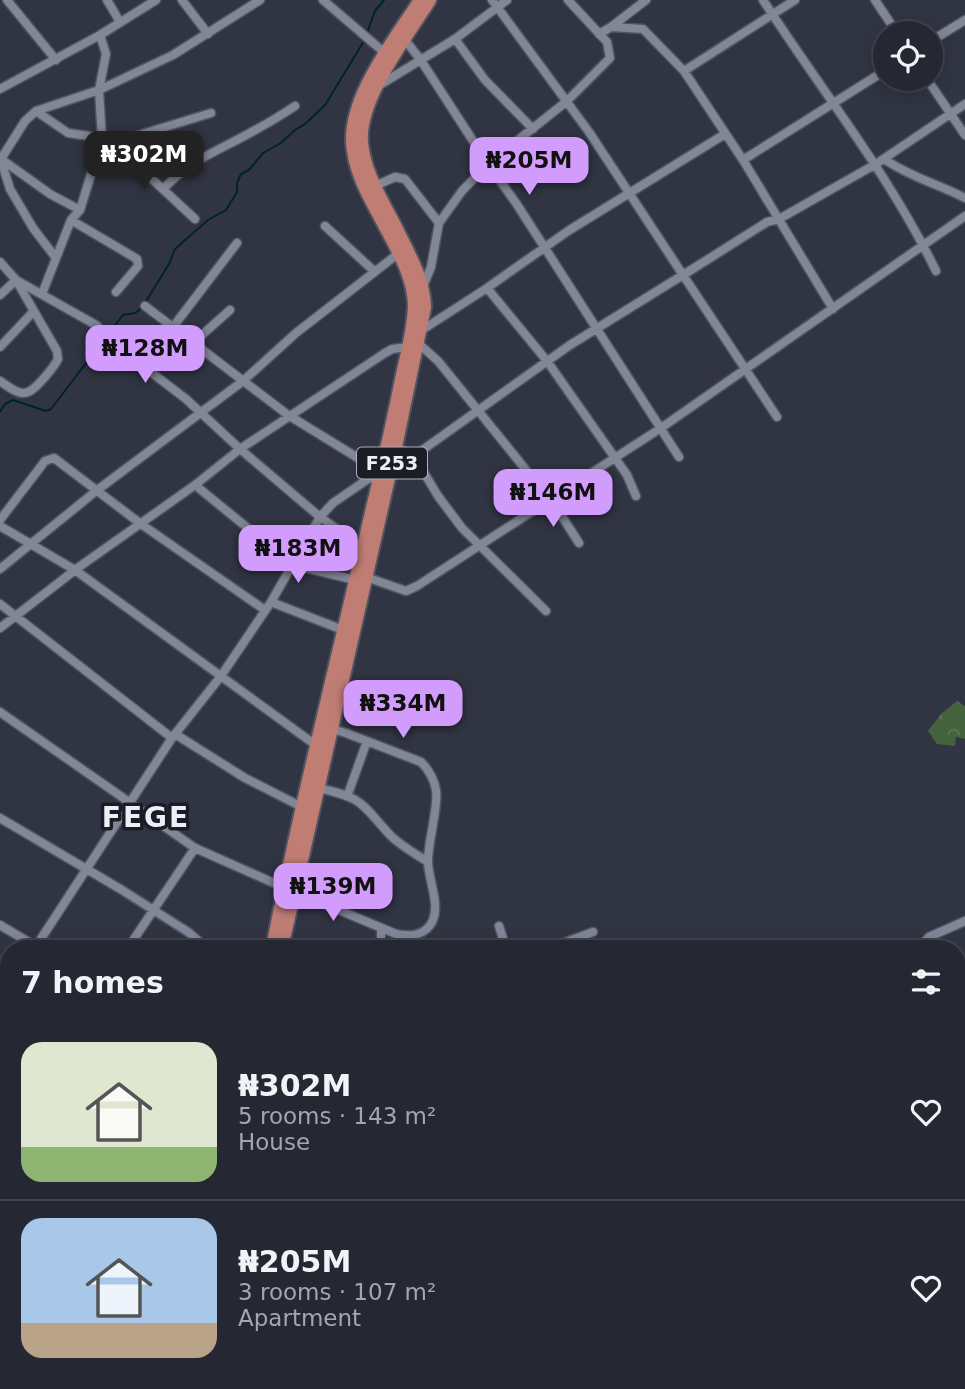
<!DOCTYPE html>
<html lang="en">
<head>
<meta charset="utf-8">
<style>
  :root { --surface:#252832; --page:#31343e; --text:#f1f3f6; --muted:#a3a6ac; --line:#42444d; --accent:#d29cfd }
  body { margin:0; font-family:"DejaVu Sans",sans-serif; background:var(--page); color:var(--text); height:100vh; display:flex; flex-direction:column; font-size:26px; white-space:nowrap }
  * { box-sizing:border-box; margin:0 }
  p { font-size:23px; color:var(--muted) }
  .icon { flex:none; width:38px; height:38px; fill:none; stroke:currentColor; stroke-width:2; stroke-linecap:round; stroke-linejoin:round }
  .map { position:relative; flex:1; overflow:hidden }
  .sheet { position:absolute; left:0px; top:940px; width:966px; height:450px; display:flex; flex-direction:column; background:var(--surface); border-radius:28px 28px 0 0; box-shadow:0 4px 18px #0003,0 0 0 2px var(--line) }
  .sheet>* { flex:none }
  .buttons { position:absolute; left:873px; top:21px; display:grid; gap:14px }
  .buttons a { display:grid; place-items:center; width:70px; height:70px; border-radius:50%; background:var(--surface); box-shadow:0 4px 18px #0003,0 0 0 2px var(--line); font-size:35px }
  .price { position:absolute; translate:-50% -60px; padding:0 16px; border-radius:14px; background:var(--accent); color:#111; font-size:23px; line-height:46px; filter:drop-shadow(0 2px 4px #0008) }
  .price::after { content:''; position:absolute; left:50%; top:42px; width:21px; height:16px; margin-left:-10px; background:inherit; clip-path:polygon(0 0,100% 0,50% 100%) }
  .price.active { background:#222; color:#fff }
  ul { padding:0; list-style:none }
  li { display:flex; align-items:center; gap:21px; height:175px; padding:0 21px }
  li+li { border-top:2px solid var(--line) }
  li span { display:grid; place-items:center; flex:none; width:196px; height:140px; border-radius:21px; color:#555 }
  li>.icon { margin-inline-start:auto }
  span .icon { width:84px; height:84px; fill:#fffc; stroke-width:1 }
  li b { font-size:30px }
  h2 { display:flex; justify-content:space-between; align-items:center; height:84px; padding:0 21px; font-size:30px }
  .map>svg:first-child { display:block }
  .built { fill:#373c50 }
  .forest { fill:url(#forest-crowns) }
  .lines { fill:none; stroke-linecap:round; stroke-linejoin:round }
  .stream { stroke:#00222d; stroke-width:2 }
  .street-casing { stroke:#505460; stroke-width:11 }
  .primary-casing { stroke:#505460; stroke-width:16 }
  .street { stroke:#828797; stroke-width:8 }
  .primary { stroke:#c07d74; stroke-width:12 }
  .labels { text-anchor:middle; stroke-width:7; stroke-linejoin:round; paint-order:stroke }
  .shield { fill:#1b1d24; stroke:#adb0b8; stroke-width:2 }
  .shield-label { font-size:19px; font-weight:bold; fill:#eceff8 }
  .district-label { font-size:28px; font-weight:bold; letter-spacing:2px; fill:#eceff8; stroke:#1b1d24 }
</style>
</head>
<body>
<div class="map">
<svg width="965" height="1389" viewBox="0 0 965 1389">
  <defs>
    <pattern id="forest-crowns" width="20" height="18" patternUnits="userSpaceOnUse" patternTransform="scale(1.75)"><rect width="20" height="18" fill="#44623c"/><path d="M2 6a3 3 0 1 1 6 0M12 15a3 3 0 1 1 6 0" fill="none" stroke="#5f7959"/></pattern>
  </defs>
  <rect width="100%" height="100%" fill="#313543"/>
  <path class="built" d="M0 1152 9 1156V1381H116L113 1389H0Z"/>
  <path class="forest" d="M957 701 965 706V739L956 737 955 746 937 744 928 731 941 714Z"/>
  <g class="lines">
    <path class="stream" d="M367 33 375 11 384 0
      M145 303 169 264 175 249 208 220 226 210 237 192V183L241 174 249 170 263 153 281 143 295 130 305 124 325 105 364 41
      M109 333 123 315 135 313 142 308
      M0 412 5 404 13 400 46 411 51 409 106 337"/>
    <g class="street-casing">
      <path id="street" d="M7 0 56 60
        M107 0 120 22
        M182 0 208 34
        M323 0 386 54
        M492 0 589 132 683 275 767 222 779 219 876 164 965 104
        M763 0C821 90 889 174 936 271
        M875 0 897 33
        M611 27 646 0
        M599 34 611 27 643 29 684 71 743 160 833 309
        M455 39 485 80 533 129
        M405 40 420 59 488 164 516 203 679 457
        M931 41 965 20
        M684 71 795 0
        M927 79 965 135
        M378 86 455 39 507 0
        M0 89 100 35 156 0
        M36 111 68 133 89 136 113 143 211 113
        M113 143 195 219
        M0 157 10 189 33 228 56 258
        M1 159 25 121 36 111 99 90 173 55 260 0
        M1 159 50 194 80 210
        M884 159C910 177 938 184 965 198
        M743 160 886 70
        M375 186 395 177 405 179 439 223
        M164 188C194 157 221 150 257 129 270 122 283 114 295 106
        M71 220 80 210 102 139 99 90 106 54 100 35
        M325 226 374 271
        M0 262 16 280 57 351 58 359C54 367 49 372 44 378 26 399 21 396 0 381
        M16 280 96 325 126 353 186 399 240 449 320 517 363 548
        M423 287 431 267 439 223 462 191 488 164 567 101 610 58 607 42 568 0
        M487 288 547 361 627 475 636 496
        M42 294 71 220 137 259 138 266 116 292
        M0 295 16 280
        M145 306 288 415 358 458
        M173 327 237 243
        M422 330 487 288 568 231 725 134
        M194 342 230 310
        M419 344 438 361 518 460 561 515 579 543
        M0 347 33 312
        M396 447 414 456 438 496 462 528 546 611
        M414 456 570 345 683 275 777 417
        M195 485 293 565 355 580
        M0 520 45 461 54 458 141 524 265 610
        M0 526 75 570 317 746
        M0 569 96 491 243 381 296 333 399 253
        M366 577 406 591 417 586 661 428 965 216
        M271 602 343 630
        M0 604 172 738
        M0 628 79 567 195 485 240 449 385 353 392 349 408 347
        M0 712 195 848 285 888
        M175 734 245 778 302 807
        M318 788C365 798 361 804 391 836 401 846 416 854 428 862
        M348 794 367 741
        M0 818 122 890 188 932 207 948
        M296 892 396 934C410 937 426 936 433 920 440 903 428 879 428 861 428 841 439 805 436 790 434 778 429 770 421 762L346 733 332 729
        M0 925 37 947
        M499 926 506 948
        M35 948 172 738 221 676 271 602 320 517 333 503 368 479 373 478 379 482
        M128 948 195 848
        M381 948V928
        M550 948 593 932
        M919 948 929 937 965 921
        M0 1002 9 989
        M0 1016 9 1021
        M0 1093 9 1097
        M4 1150 9 1140
        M957 1298 965 1302
        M453 1381 462 1389
        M303 1389 312 1381
        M553 1389 562 1381
        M649 1389 657 1381"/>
    </g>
    <g class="primary-casing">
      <path id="primary" d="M272 948C301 800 339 652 373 504 384 460 394 415 403 370 408 349 413 329 414 307 414 279 399 253 386 229 373 204 357 179 353 151 344 102 394 40 420 0
        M282 948 396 447 425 307C424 278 408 252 396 227 382 200 365 173 362 143 358 99 407 37 430 0
        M157 1389 160 1381
        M167 1389 170 1381"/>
    </g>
    <use href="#street" class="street"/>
    <use href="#primary" class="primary"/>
  </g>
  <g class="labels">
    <rect class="shield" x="357" y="447.5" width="70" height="31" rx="5"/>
    <g class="shield-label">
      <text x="392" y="470">F253</text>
    </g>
    <g class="district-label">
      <text x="146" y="827">FEGE</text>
    </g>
  </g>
</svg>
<div class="buttons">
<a><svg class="icon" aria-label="locate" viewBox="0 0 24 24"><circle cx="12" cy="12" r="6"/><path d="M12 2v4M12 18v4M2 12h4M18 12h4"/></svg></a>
</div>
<b class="price active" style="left:144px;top:191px">₦302M</b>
<b class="price" style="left:529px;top:197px">₦205M</b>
<b class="price" style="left:145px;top:385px">₦128M</b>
<b class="price" style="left:553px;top:529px">₦146M</b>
<b class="price" style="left:298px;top:585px">₦183M</b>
<b class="price" style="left:403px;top:740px">₦334M</b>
<b class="price" style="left:333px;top:923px">₦139M</b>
<section class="sheet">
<h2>7 homes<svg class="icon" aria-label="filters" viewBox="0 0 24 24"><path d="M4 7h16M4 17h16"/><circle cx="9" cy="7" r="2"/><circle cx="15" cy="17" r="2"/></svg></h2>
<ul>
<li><span style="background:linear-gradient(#dfe7d0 75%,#8fb573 0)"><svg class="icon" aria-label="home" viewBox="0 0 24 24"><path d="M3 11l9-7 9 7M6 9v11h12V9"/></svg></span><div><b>₦302M</b><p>5 rooms · 143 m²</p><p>House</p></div><svg class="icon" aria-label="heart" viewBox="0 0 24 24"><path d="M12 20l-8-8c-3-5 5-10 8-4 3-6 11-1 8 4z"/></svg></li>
<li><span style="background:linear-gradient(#a9c7e8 75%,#b9a48a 0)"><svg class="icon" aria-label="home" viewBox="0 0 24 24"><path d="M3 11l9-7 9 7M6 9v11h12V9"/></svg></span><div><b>₦205M</b><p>3 rooms · 107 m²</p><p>Apartment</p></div><svg class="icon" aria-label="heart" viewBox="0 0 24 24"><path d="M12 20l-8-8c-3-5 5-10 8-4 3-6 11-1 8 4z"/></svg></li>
</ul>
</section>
</div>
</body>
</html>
